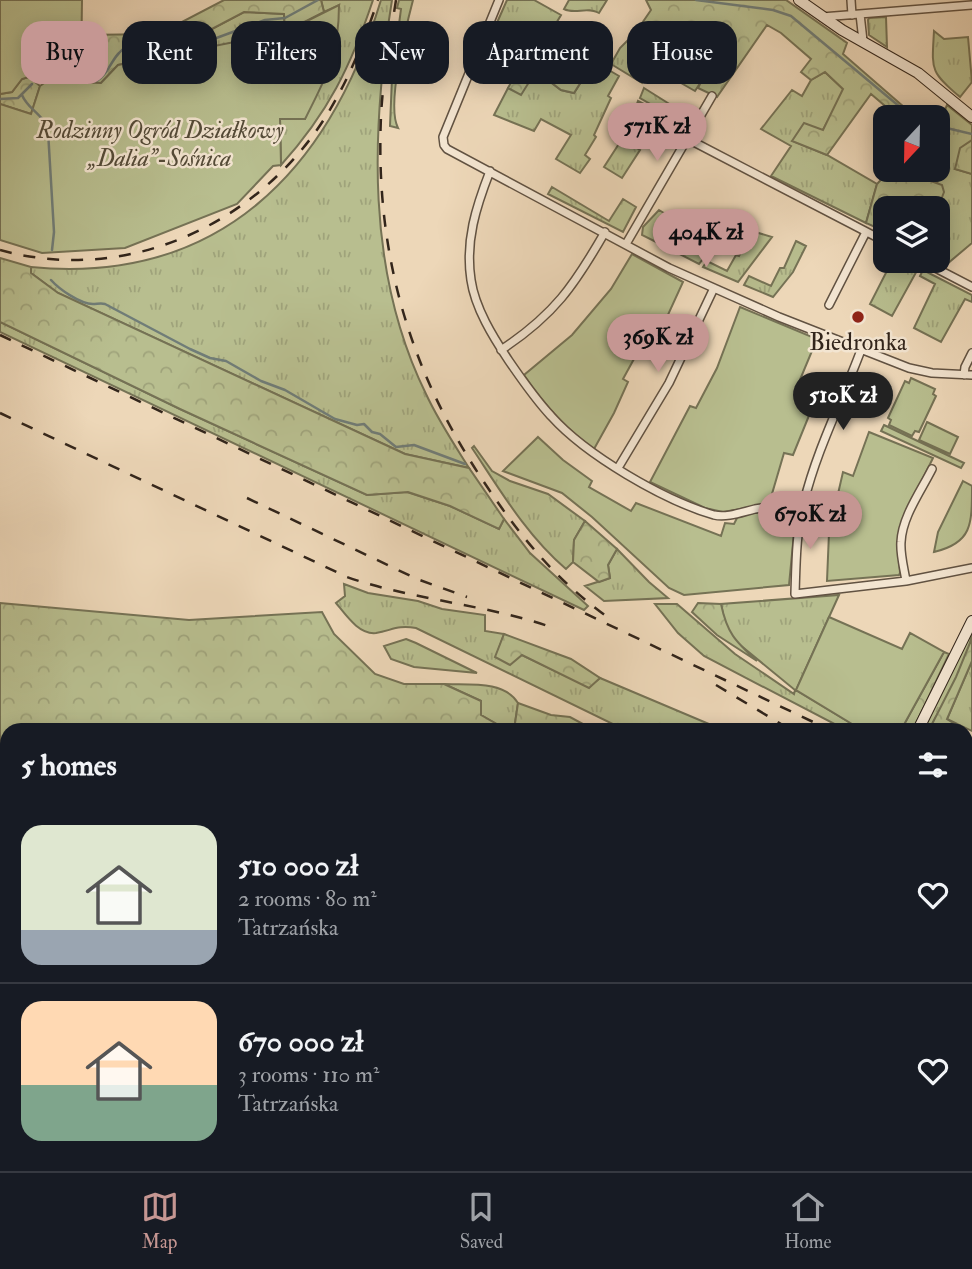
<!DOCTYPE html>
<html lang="en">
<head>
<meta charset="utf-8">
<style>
  :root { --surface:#171b24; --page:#242831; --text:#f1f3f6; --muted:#9ea1a6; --line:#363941; --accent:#c59692 }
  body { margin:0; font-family:"IM FELL Double Pica",serif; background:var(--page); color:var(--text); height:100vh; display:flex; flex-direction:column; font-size:26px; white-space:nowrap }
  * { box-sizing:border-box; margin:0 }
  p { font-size:23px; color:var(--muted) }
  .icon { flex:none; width:38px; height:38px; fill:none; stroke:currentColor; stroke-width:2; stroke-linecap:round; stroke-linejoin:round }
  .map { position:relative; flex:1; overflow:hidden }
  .side { position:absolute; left:0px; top:723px; width:973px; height:450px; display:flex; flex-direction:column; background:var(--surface); border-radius:21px 21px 0 0; box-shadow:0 4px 18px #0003 }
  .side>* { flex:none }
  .guide { position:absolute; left:21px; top:21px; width:931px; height:63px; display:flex; gap:14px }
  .needle { width:46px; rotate:202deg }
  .buttons { position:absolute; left:873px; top:105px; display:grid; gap:14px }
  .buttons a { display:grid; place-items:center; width:77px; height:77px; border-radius:14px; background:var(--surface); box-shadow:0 4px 18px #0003; font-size:35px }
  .price { position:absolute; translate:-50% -60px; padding:0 16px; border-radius:24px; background:var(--accent); color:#111; font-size:23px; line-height:46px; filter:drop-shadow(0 2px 4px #0008) }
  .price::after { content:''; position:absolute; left:50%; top:42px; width:21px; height:16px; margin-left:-10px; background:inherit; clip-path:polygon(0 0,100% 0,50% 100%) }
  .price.selected { background:#222; color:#fff }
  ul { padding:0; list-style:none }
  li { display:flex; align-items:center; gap:21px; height:175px; padding:0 21px }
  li+li { border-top:2px solid var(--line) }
  li span { display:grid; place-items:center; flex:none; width:196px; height:140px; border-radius:21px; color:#555 }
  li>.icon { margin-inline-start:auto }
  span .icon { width:84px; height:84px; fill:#fffc; stroke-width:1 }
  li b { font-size:30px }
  h2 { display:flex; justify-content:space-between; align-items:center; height:84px; padding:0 21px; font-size:30px }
  .tag { padding:0 24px; border-radius:21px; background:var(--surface); box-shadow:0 4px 18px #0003; font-size:24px; line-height:63px }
  .tag.selected { background:var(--accent); color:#111 }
  .menu { display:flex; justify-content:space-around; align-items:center; height:98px; border-top:2px solid var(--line); background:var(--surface); font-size:19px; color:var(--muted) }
  .menu a { display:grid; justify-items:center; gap:4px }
  .menu .selected { color:var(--accent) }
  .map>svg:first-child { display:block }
  .grass { fill:url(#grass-tufts); stroke:#757255; stroke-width:2 }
  .forest { fill:url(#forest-crowns); stroke:#757255; stroke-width:2 }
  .garden { fill:#b8be8f; stroke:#757255; stroke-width:2 }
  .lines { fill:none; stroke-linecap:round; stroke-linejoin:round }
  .stream { stroke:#707d78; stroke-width:2.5 }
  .street-casing { stroke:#615242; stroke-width:10 }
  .secondary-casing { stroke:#32251b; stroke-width:12 }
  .street { stroke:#f3e5d1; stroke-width:7 }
  .secondary { stroke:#f3e5d1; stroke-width:10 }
  .rail { stroke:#32251b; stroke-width:2.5; stroke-dasharray:12 12; stroke-linecap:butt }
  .poi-dot { fill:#8f2418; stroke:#f3e5d1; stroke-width:2.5 }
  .labels { text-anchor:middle; stroke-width:5; stroke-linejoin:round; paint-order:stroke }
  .park-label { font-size:24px; font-style:italic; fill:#544b38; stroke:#f3e5d1 }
  .poi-label { font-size:24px; fill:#32251b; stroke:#f3e5d1 }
</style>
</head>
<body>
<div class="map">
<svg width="972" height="1171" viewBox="0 0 972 1171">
  <defs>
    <pattern id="grass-tufts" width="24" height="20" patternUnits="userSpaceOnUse" patternTransform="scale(1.75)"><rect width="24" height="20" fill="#b8be8f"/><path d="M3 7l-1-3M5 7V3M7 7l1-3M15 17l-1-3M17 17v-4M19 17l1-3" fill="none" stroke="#9fa37b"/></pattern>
    <pattern id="forest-crowns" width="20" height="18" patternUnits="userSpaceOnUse" patternTransform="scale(1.75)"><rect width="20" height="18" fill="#b8be8f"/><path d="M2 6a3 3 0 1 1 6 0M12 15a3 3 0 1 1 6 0" fill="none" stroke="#9fa37b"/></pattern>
  </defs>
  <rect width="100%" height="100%" fill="#edd7b8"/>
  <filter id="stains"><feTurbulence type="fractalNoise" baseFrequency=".00286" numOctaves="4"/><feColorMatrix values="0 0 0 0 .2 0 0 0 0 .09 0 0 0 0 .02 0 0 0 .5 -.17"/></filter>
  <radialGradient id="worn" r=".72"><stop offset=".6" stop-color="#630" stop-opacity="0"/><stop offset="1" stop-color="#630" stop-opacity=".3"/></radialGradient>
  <path class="grass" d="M321 0H373C351 66 328 113 281 165L280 119H305L339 5 324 12Z
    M381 0H392C371 131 366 272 426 394 438 420 454 444 469 468L405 454 58 293 31 273V267C219 285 329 171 381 0Z
    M399 0H413C406 27 386 105 398 128L390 126 392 78 401 9 397 8Z
    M507 0H534L561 15 542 47 533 42 529 49 492 34Z
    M569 0H607L599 13C587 6 575 15 564 9Z
    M244 12 284 14 285 32 164 57 173 35 210 30Z
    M886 17 887 47 869 35 868 20 869 18Z
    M934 31 944 39 968 37 972 82 960 97C929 71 932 69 934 31Z
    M636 32 706 74 695 91 653 67 642 83 611 64 620 48Z
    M607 69 619 76 608 96 611 98 594 135 596 137 585 155 590 159 580 173 556 159 571 135 541 119 534 131 494 115 508 88 521 94 535 70 561 90 574 93 586 74 600 80Z
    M825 72 844 90 823 130 793 141 827 155 877 184 866 223 771 176 791 146 761 129 792 90 802 96 811 80Z
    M644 88 671 105 666 113 640 98Z
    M638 101 665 115 659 125 633 116Z
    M947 105 972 125V140L955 169 972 174V243L947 264 939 261 941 256 938 254V208L942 201 937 183 945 140 938 136V128Z
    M632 118 658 128 642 146 624 136Z
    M622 139 640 150 622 178 604 167Z
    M552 187 609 221 623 199 636 207 623 232 548 194Z
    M659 210 672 218 679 219 658 243 642 235 643 227Z
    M713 214 730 224 699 264 664 246 669 240 689 249 697 233 702 235Z
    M752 231 772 237 738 282 703 267 707 261 727 271 736 255 739 256Z
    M796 241 806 246 793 272 773 297 744 285 749 276 771 286 780 268H784Z
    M892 261H907L919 267 892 316 870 304Z
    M923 270 972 295V302L965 299 941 342 914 328 935 284 920 276Z
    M0 322 180 409 367 495 407 492 450 506 499 529 504 519 530 553 588 606 584 610 0 332Z
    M474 446 492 471 510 481 548 494 585 521 574 540 573 562 566 569C527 536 500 490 472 448Z
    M808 508 832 514 829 533 824 532V526L806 523Z
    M617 549 649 582 668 598 604 601 585 586 610 578 608 565Z
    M344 584 368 593 418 601 442 609 485 615V631L504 634 496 657 522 655 589 687 600 678 709 724 705 730H625L416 628C397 625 393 630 376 633 359 635 346 615 336 603L345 596Z
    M839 595 796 690 862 730H846L704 656 678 633 655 604H677L735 654 794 694 795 690 734 640 725 624 721 604Z
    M972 630C972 656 942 705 929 730H922Z
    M406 639 416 643 477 673 414 667 391 659 384 646Z
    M972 661V731L947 719Z
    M444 684C468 685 504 680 518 703L514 730H507L481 715V701Z
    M0 856 7 858V945L0 948Z
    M7 1049V1107L0 1092V1051Z
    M34 1166H349L343 1171H36Z
    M720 1166H848L845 1171H720Z"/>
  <path class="forest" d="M224 0H321L324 12 285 32 284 14 244 12 210 30 173 35 164 57 118 65 101 83 47 81 41 73 81 70 83 35 159 34Z
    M646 0H786L847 43 843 54 912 114 923 117H898L871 94 827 155 792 141 804 123 823 130 843 89 825 72 811 80 801 72 811 59 781 33 767 25 717 97 698 88 705 74 636 32 651 10Z
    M533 42 586 74 574 93 561 90 536 71 521 95 508 88Z
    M29 77 40 86 31 114 0 104V94L12 92 22 79Z
    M972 140V174L955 169 960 148Z
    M890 170H900L942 185 944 192 938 208H886L884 231 866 223 877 184Z
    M0 258 31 267V273L58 293 405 454 469 468 504 519 499 529 450 506 408 492 367 495 180 409 0 322Z
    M585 521 617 549 608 565 610 578 599 582 573 562 574 540Z
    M0 603 189 620 322 612 334 634 375 674 404 684H444L481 701V715L507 730H7V787L0 785Z
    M698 603 721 604C727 633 735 641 757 661L717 635 692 612Z
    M504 634 571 659 600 678 589 688 522 655 510 665 495 657Z
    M972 638V661L947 719 955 724 952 730H929L956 677Z
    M944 652 949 654 913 730H901Z
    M518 703 551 715 570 717 594 730H514Z
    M377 1166H436L425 1171H367Z"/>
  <path class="garden" d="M0 0H82L81 71 41 73 22 79 12 92 0 94Z
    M339 5C339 54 327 76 305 119H280L281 165 273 166 237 204 125 248 42 253 0 240V104L31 114 40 86 47 81 101 83 118 65 285 32Z
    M632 254 683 282 656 341 646 337 623 379 628 382 614 413 594 449C565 429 544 404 524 375L572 335 611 289Z
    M740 307 817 339 799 382 819 391 793 455 784 453 769 504 723 512 705 508 650 482 690 406 696 408 717 368Z
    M911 378 935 389 933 394 936 396 919 432 915 431 912 436 889 425 891 420 888 418 905 381 909 383Z
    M927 422 958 437 950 454 919 440Z
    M884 425 964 463 961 468 881 431Z
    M869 432 933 458 906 513 898 544 900 573 899 575 827 581 829 533 843 472 853 476Z
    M538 437 563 460 592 481 589 487 631 511 636 503 721 536 725 523 734 524 738 516 759 512H796L789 585 684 595 669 588 592 517 562 493 503 471Z
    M963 481 972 486C972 525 972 543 934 552L938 532Z
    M829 617 902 649 910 633 944 652 901 730H862L796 690Z"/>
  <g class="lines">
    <path class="stream" d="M696 0 773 10 791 16 912 117
      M42 78C55 80 87 85 98 80 108 74 111 61 119 53 127 44 144 38 155 44L166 38 211 40 265 20 285 18 318 0
      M22 95C28 110 44 114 48 131L54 232 52 250
      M0 99 18 98 32 84
      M938 126 972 134
      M51 280C59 289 80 304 93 304 97 304 101 303 105 304L190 349 210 358 226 361 261 381 285 390 335 419 357 425 364 424 372 432 380 434 396 447 414 445 465 464
      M0 935 7 933
      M0 1016 7 1014"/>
    <g class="street-casing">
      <path id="street" d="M499 0 443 137 444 145 447 149 669 268 779 317 909 368 932 373 972 375
        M851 0 852 15
        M860 14 863 41
        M822 17 972 5
        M688 139 886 242
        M490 171C476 207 465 241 471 280 475 308 493 337 509 361 522 380 535 399 551 416 586 455 663 500 714 515 727 518 742 512 755 509 771 506 787 504 803 507
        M626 244 712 96
        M922 261 972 287
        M829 305 866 232
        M501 350C554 315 574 286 605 232
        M861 350C842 401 817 449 804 502 796 532 796 563 795 594L906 581 972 568
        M964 375 965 367 972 353
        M618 468 669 383 714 288
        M906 581C904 568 900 554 901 542 902 517 921 491 932 469
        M966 1059 972 1060
        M603 1171 617 1166"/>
    </g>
    <g class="secondary-casing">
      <path id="secondary" d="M799 0 842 30 918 73 972 117
        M918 730 972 621
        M708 1171 710 1166"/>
    </g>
    <use href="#street" class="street"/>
    <use href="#secondary" class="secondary"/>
    <path class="rail" d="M396 0C390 39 383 77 381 116 375 250 408 368 482 479 518 534 553 577 606 616
      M0 250C119 283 242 232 314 134 343 94 362 47 378 0
      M0 335 830 730
      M0 413 347 577C413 600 484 604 551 627
      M247 498 417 579 467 597
      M716 685 791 730
      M966 793 972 795
      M966 827 972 831
      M0 832 7 833
      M0 844 7 845
      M966 899H972
      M966 911H972
      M966 931H972
      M0 952 7 950
      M0 1033 7 1031"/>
  </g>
  <circle class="poi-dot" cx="858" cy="317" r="7"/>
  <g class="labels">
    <g class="park-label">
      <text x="160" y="138">Rodzinny Ogród Działkowy<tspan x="160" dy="28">„Dalia”-Sośnica</tspan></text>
    </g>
    <g class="poi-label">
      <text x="858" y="350">Biedronka</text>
    </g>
  </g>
  <rect width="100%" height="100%" filter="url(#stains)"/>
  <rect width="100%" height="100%" fill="url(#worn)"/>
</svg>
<div class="buttons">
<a><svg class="needle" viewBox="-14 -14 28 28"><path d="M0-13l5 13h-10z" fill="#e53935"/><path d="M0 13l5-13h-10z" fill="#9ea1a6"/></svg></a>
<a><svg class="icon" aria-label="layers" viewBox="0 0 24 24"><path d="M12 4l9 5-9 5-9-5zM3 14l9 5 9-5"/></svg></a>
</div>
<b class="price" style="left:657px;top:163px">571K zł</b>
<b class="price" style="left:706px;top:269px">404K zł</b>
<b class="price" style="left:658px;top:374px">369K zł</b>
<b class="price selected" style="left:843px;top:432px">510K zł</b>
<b class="price" style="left:810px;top:551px">670K zł</b>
<div class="guide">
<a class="tag selected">Buy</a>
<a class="tag">Rent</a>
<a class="tag">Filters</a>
<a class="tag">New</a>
<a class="tag">Apartment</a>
<a class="tag">House</a>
</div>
<section class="side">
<h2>5 homes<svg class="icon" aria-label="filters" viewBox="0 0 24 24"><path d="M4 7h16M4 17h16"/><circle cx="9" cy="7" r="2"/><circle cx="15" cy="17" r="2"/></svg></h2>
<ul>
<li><span style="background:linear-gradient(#dfe7d0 75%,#9aa5b1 0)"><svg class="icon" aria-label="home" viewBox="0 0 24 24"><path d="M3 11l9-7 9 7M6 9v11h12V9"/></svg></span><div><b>510 000 zł</b><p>2 rooms · 80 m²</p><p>Tatrzańska</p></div><svg class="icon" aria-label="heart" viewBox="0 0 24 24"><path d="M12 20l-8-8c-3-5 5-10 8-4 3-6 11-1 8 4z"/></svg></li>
<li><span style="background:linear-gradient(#ffd9b3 60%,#7fa58c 0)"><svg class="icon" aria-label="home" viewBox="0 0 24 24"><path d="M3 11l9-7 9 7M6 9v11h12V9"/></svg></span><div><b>670 000 zł</b><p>3 rooms · 110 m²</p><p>Tatrzańska</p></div><svg class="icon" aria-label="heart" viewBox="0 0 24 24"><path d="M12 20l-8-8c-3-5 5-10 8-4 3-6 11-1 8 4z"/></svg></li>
</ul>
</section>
</div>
<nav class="menu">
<a class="selected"><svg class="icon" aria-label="map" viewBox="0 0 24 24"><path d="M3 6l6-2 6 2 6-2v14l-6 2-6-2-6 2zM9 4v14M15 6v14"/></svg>Map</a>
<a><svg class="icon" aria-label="saved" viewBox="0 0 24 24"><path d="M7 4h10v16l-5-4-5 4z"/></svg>Saved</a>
<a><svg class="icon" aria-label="home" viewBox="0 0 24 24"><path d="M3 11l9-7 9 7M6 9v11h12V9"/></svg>Home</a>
</nav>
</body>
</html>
